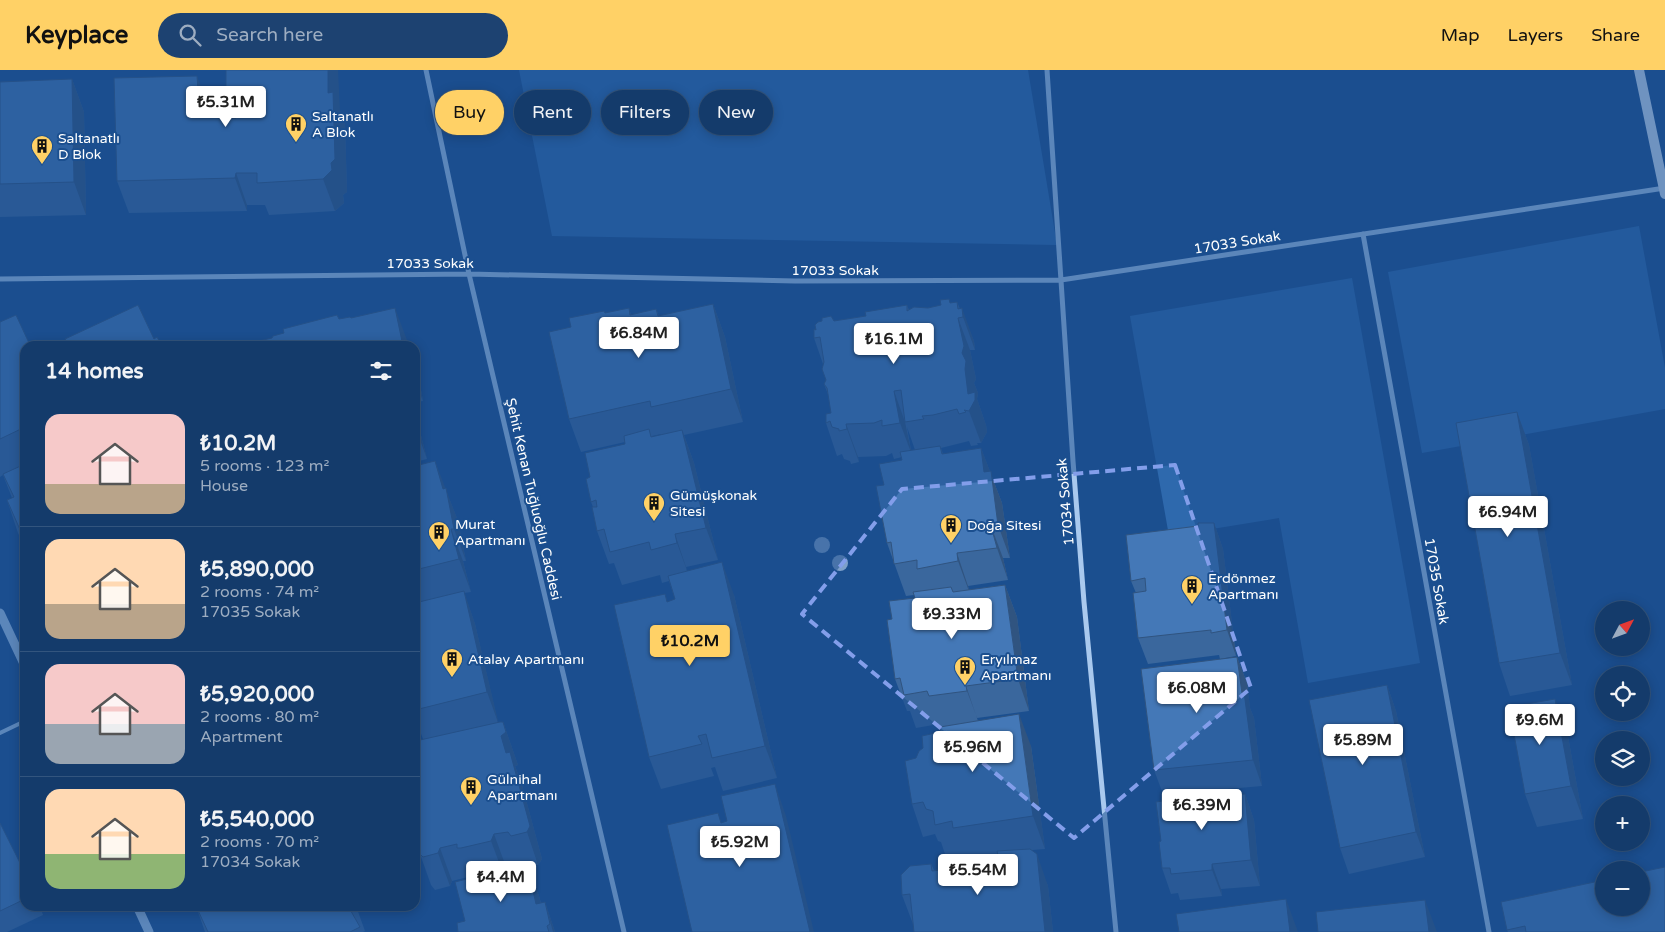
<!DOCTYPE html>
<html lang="en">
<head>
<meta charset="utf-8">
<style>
  :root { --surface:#143b6b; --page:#1d4271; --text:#f1f3f6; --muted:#9dadc1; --line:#33557e; --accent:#ffd166 }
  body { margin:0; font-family:"Varela Round",sans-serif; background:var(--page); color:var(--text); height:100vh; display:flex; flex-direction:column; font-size:19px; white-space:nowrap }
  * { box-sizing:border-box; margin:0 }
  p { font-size:16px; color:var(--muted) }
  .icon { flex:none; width:28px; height:28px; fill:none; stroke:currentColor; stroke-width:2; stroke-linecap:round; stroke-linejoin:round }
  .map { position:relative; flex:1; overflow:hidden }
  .panel { position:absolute; left:20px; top:271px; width:400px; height:570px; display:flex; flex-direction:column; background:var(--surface); border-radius:15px; box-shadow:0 2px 12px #0003,0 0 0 1px var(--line) }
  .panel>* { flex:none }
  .top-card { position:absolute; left:435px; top:20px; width:475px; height:45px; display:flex; gap:10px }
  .needle { width:32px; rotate:49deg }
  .buttons { position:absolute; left:1595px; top:531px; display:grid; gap:10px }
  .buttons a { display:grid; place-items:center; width:55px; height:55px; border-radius:50%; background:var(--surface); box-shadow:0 2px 12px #0003,0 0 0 1px var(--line); font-size:25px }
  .price { position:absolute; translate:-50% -42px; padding:0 11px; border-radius:5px; background:#fff; color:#222; font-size:16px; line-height:32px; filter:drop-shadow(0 1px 2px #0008) }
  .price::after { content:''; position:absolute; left:50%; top:30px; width:15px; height:11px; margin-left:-8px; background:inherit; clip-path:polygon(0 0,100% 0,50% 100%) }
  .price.on { background:var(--accent); color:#111 }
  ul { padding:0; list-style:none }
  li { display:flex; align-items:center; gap:15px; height:125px; padding:0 25px }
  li+li { border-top:1px solid var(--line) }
  li span { display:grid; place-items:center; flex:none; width:140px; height:100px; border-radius:15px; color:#555 }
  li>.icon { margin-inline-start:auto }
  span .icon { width:60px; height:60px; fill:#fffc; stroke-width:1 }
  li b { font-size:21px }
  h2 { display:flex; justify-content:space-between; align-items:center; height:60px; padding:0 25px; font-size:21px }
  .chip { padding:0 18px; border-radius:22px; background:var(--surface); box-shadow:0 2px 12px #0003,0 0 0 1px var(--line); font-size:18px; line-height:45px }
  .chip.on { background:var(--accent); color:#111 }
  header { display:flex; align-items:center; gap:30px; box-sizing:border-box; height:70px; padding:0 25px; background:var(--accent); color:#111 }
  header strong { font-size:24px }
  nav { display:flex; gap:28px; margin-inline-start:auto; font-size:18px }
  .search { width:350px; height:45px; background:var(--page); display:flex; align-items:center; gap:12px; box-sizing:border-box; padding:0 18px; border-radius:28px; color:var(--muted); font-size:19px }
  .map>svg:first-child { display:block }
  .green { fill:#2e69ad }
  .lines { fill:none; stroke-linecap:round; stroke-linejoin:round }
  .service { stroke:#a9c9ee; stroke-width:4 }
  .minor { stroke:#a9c9ee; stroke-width:5 }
  .tertiary { stroke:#a9c9ee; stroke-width:9 }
  .secondary { stroke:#d6e6fa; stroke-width:10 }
  .tree { fill:#7ea0ca }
  .wall { fill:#3a679d; fill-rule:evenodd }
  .shaded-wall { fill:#305480 }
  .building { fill:#4478b7; stroke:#305480 }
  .marked { fill:none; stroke:#839eea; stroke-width:4; stroke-dasharray:10 6; stroke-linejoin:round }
  .labels { text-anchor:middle; stroke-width:4; stroke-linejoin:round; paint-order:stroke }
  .poi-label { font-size:14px; fill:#fff; stroke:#1b4f8f; text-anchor:start }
  .street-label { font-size:14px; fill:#fff; stroke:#1b4f8f }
</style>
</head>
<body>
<header>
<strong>Keyplace</strong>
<div class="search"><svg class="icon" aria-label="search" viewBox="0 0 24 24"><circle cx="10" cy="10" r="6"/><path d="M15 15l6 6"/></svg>Search here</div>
<nav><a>Map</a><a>Layers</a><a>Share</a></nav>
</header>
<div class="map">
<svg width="1665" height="862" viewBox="0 0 1665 862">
  <rect width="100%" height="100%" fill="#1b4f8f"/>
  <path class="green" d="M519 0H1028L1057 175 552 166Z
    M1639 156 1665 298V339L1422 383 1388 202Z
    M1352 208 1420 593 1308 613 1279 448 1169 466 1130 246Z"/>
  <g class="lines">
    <path class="service" d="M0 663 25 651"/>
    <path class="minor" d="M426 0 469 204 624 862
      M1047 0 1073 391 1084 532 1116 862
      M1363 164 1489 862
      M0 209 469 204 795 211 1061 210 1665 118"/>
    <path class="tertiary" d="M0 543 25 596
      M137 836 149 862"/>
    <path class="secondary" d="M1639 0 1665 124"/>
  </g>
  <g class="tree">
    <circle cx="822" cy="475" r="8"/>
    <circle cx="840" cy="493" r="8"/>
  </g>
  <path class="wall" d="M226 0 340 41 345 55 347 122 343 125 344 133 335 141 269 145 265 135H247V141L129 143 117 111 207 33H212L217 47H232L226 31Z
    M72 9 84 42 86 145 0 147V12Z
    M957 232 974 271 975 280H970L976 309 974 313 978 323 977 329 986 355 987 362 981 373H977L978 375 971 376 969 371 941 378 943 384 981 378 1002 433 1010 488H1003L1008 510 968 516 969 520 1005 515 1017 547 1029 641 977 648 978 651 1031 676 1045 779 1032 780 1048 816 1053 862H914L913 854 902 825 931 794 934 800 1000 794 998 785 965 790 962 784 946 787 941 772 938 771 935 764 923 767 912 734 916 688 940 662V657L939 654 916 658 910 641H907L895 609 892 549 915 528 914 525 906 526 887 473 884 415 902 390V387L894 389 892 383 886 386 858 387 859 392 851 394 850 391 844 389 842 384 837 386 826 353 831 343 829 327 824 314 826 310 823 294 814 268 816 260 834 251 866 246 907 235 909 240 928 238ZM907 357 915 380H911Z
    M713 234 725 267 743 352 684 365 694 393 718 490 686 497 687 501 734 525 777 708 723 721 715 697 711 698 714 706 661 719 649 687 668 532 675 529 669 511 662 513 660 505 622 515 614 493 609 494 597 461 593 437 591 432 590 407 625 374V372L581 382 569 349 571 257 605 243 629 238 631 245 656 239 659 246ZM661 364V365L652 367V366Z
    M0 252 25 276V477L18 463 7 430 12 428 3 405 0 407Z
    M415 297 419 309 423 331 416 332 419 349 417 350 427 389 415 392Z
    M1517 342 1529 375 1572 615 1510 626 1499 593Z
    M415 396 445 418 458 451 466 491H463L471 522 464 523 475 554 498 653 503 652 518 695 515 696 522 715 542 789 538 795 528 797 539 826 541 833 545 832 555 862H458L465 851 469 808 468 807 452 811 450 816 435 820 431 815 420 784 417 783 415 778V680L417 679 423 669 416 650H415ZM520 795 521 796 505 800 506 797Z
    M1214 453 1223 479 1236 586 1220 589 1219 585 1148 594 1138 568 1136 523 1131 511 1198 456Z
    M1237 587 1247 613 1250 638 1254 648 1262 716 1205 721 1207 727 1245 724 1254 750 1260 816 1221 819 1222 826 1180 830 1178 823 1171 824 1162 798 1161 771 1163 724 1154 700Z
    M1387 615 1396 641 1425 787 1349 804 1340 778Z
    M1567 661 1583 749 1537 757 1525 724Z
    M0 753 25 803V836H40L43 845 7 862H0Z
    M1665 797V862H1508L1507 860Z
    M196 836H356L365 861 363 862H205Z"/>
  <path class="shaded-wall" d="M328 0H338L340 41 345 55 347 122 343 125 344 133 335 141 323 109 331 93Z
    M197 6 209 39 199 33Z
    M72 9 84 42 86 145 74 112Z
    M212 33 224 65 211 47Z
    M236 103 247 135V141L235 108Z
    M949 229 961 260 958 248 970 280 976 309 974 313 978 323 977 329 986 355 987 362 981 373 969 341 968 324 962 283Z
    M713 234 725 267 743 352 731 319Z
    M395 238 407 270 408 276H403Z
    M962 238 974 271 975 280 963 247Z
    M415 297 419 309 423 331 415 311Z
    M894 321 905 352 912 385 900 353Z
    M415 330 416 332 419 349 415 337Z
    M1517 342 1529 375 1572 615 1560 583Z
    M415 344 417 350 427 389 415 356Z
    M846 354 858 387 859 392 847 359Z
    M682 360 694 393 718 490 706 458Z
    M981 378 1002 433 1010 488 998 455 984 402Z
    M435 391 458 451 466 491 454 459Z
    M1214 453 1223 479 1236 586 1227 560Z
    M991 456 1003 488 1008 510 997 478Z
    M451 459 463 491 471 522 459 489Z
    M675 464 689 506 677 473Z
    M957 483 968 516 970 524 958 491Z
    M722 492 734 525 777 708 765 676Z
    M1005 515 1017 547 1029 641 1018 609Z
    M464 521 475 554 499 655 487 622Z
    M1237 587 1247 613 1250 638 1254 648 1262 716 1253 690 1242 623Z
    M1387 615 1396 641 1425 787 1416 762Z
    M966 616 977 648 979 653 967 621Z
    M1555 629 1567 661 1583 749 1571 716Z
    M1019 644 1031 676 1045 779 1033 746Z
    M503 652 518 695 515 696 522 715 542 789 538 795 527 762 501 666Z
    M775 714 786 746 814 862H810Z
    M1245 724 1254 750 1260 816 1251 790Z
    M494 764 506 797 503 803 491 771Z
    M440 778 452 811 450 816 438 783Z
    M1037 784 1048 816 1053 862H1045Z
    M527 794 539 826 547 862 536 834Z
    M1212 794 1221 819 1222 826 1212 800Z
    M1286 829 1298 862H1290Z
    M1425 830 1437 862H1429Z
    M545 832 555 862H553Z"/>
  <path class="building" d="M226 0H328V23L333 22 335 89 331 93 332 100 323 109 257 113V103H236L235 108 117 111 114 8 197 6 199 33H212L211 47 236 48V29L226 31Z
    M72 9 74 112 0 114V12Z
    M949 229 950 233 957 232 958 239 962 238 963 247 958 248 964 276 962 283 966 291 965 299 968 324 975 322V330L969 341 964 340 966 342 959 344 957 339 933 345 922 346 924 349 905 352 901 320 894 321 900 353 882 356V350L874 353 846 354 847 359 839 361V359L832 357 830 351 826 353V344L831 343 827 318 824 314 826 310 822 299 824 292 820 267 814 268V259L816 260 815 255 818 252 822 251V248L831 246 834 251 866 246 865 242 907 235V241L914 237 928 238 941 235 940 230Z
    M713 234 731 319 651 337 650 331 569 349 549 262 571 257 569 248 604 241 605 243 629 238 630 245 656 239 658 246Z
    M138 235 154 269 157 267 162 276H69L65 269Z
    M395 238 403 276H236L272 268 273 266 284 263 283 259 337 245 339 249 350 247 351 248Z
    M16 245 29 273 36 270 38 276H25V357L0 369V252Z
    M1517 342 1560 583 1499 593 1456 353Z
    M649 359 651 367 682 360 706 458 675 464 677 473 651 480 649 472 610 482 604 459 597 461 592 437H597L596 430 591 432 586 409 590 407 585 383 625 374 624 366Z
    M940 376 942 384 981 378 984 402 991 401 998 455 991 456 997 478 957 483 958 491 917 499V490L894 494 891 472 887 473 876 416 884 415 879 394 902 390 900 382Z
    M435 391 443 419 446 418 454 459H451L459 489 415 500V396Z
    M25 394V471L7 430 14 427 3 404Z
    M1198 453H1214L1227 560 1211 563V560L1138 568 1133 523 1146 521 1145 508 1131 511 1126 465 1198 456Z
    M722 492 765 676 712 688 706 664 698 666 702 674 649 687 614 535 665 524 667 532 675 529 668 506Z
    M1005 515 1018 609 966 616 967 621 929 626 927 621 904 625 900 608 895 609 887 550 892 549 889 531 915 528 913 522 951 517 953 522Z
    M464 521 487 622 415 640V533Z
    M1237 587 1242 623 1244 622 1253 690 1154 700 1141 599Z
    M1387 615 1416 762 1340 778 1309 630Z
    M1555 629 1571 716 1525 724 1509 637Z
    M1019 644 1033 746 953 758 952 751 935 755 933 741 926 739 923 732 912 734 905 691 916 688 919 681 923 678 922 666 940 662V657Z
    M500 652H503L506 662 501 666 506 683 510 682 530 756 527 762 511 766 508 762 494 764 491 771 461 778H457V774L440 778 438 783 423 787 419 783 415 765V680L417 679 416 675 420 670Z
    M775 714 810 862H692L667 755 718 743 721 753 727 751 721 726Z
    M1204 720 1205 727 1245 724 1251 790 1212 794V800L1171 804 1170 798H1162L1159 772 1161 771 1156 732 1163 731 1162 724Z
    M0 753 25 803V829L0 841Z
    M1030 779 1037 784 1045 862H914L910 824 902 825 901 805 910 796 931 794 932 801 1000 794 997 781Z
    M527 794 536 834 545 832 550 854 547 856 549 862H458L457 853 465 851 455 812Z
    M1665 797V862H1526L1525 856 1507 860 1501 832 1604 810V838H1641V802Z
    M1286 829 1290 862H1179L1176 844Z
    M1425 830 1429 862H1318L1316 842Z
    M196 836H348L360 857 350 862H208Z"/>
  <path d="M0 0H1665V862H0ZM1175 395 1251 618 1074 768 802 544 902 419Z" fill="#1b4f8f" fill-opacity=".55" fill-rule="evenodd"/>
  <path class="marked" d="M1175 395 1251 618 1074 768 802 544 902 419Z"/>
  <defs>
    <g id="building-pin" transform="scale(1.125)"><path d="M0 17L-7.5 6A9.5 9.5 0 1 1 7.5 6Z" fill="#ffd166" stroke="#1b4f8f"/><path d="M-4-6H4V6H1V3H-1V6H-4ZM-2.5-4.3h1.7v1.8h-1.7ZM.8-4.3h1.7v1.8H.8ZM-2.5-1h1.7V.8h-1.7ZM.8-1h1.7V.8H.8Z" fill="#111"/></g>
  </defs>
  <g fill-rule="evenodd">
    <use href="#building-pin" x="296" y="54"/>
    <use href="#building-pin" x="42" y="76"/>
    <use href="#building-pin" x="654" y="433"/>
    <use href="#building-pin" x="951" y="455"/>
    <use href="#building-pin" x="439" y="462"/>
    <use href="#building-pin" x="1192" y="516"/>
    <use href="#building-pin" x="452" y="589"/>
    <use href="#building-pin" x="965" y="597"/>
    <use href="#building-pin" x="471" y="717"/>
  </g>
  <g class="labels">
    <g class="poi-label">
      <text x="312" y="51">Saltanatlı<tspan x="312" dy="16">A Blok</tspan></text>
      <text x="58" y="73">Saltanatlı<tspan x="58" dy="16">D Blok</tspan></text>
      <text x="670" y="430">Gümüşkonak<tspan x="670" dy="16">Sitesi</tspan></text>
      <text x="455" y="459">Murat<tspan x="455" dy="16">Apartmanı</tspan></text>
      <text x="967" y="460">Doğa Sitesi</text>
      <text x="1208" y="513">Erdönmez<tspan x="1208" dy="16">Apartmanı</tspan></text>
      <text x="468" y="594">Atalay Apartmanı</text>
      <text x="981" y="594">Eryılmaz<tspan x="981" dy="16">Apartmanı</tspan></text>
      <text x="487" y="714">Gülnihal<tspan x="487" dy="16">Apartmanı</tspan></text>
    </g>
    <g class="street-label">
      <text transform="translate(1237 172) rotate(-9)" y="5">17033 Sokak</text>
      <text x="430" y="198">17033 Sokak</text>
      <text x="835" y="205">17033 Sokak</text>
      <text transform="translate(534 429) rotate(77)" y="5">Şehit Kenan Tuğluoğlu Caddesi</text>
      <text transform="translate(1065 432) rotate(-95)" y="5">17034 Sokak</text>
      <text transform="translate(1437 511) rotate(80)" y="5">17035 Sokak</text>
    </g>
  </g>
</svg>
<div class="buttons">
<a><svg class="needle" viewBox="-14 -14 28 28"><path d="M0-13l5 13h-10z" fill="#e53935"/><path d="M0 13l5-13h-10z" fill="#9dadc1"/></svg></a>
<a><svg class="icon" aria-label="locate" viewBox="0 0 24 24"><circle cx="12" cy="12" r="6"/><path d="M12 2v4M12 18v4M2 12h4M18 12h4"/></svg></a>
<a><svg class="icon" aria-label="layers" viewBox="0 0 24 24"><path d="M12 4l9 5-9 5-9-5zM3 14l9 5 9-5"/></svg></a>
<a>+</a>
<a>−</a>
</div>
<b class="price" style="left:226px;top:58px">₺5.31M</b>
<b class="price" style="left:639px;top:289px">₺6.84M</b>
<b class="price" style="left:894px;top:295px">₺16.1M</b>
<b class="price" style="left:1508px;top:468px">₺6.94M</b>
<b class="price" style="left:952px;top:570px">₺9.33M</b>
<b class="price on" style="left:690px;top:597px">₺10.2M</b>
<b class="price" style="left:1197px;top:644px">₺6.08M</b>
<b class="price" style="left:1540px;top:676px">₺9.6M</b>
<b class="price" style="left:1363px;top:696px">₺5.89M</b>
<b class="price" style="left:973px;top:703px">₺5.96M</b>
<b class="price" style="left:1202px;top:761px">₺6.39M</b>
<b class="price" style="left:740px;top:798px">₺5.92M</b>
<b class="price" style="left:978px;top:826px">₺5.54M</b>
<b class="price" style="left:501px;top:833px">₺4.4M</b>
<div class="top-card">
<a class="chip on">Buy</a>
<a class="chip">Rent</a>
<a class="chip">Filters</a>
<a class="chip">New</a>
</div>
<section class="panel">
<h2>14 homes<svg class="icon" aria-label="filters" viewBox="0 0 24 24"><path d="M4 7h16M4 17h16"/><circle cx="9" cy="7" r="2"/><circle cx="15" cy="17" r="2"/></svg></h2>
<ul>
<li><span style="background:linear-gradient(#f6c9c9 70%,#b9a48a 0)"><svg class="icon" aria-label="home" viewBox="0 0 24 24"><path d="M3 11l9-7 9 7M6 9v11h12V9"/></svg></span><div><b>₺10.2M</b><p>5 rooms · 123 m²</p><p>House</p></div></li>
<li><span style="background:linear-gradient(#ffd9b3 65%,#b9a48a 0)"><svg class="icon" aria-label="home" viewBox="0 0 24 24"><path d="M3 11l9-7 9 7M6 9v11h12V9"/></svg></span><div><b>₺5,890,000</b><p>2 rooms · 74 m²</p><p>17035 Sokak</p></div></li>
<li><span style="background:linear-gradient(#f6c9c9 60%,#9aa5b1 0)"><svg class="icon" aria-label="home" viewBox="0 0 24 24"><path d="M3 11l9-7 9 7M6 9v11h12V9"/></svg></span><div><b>₺5,920,000</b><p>2 rooms · 80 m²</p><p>Apartment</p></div></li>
<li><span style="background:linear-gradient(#ffd9b3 65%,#8fb573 0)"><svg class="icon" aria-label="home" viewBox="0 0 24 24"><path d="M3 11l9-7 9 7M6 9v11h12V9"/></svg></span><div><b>₺5,540,000</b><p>2 rooms · 70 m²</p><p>17034 Sokak</p></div></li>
</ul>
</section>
</div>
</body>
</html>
